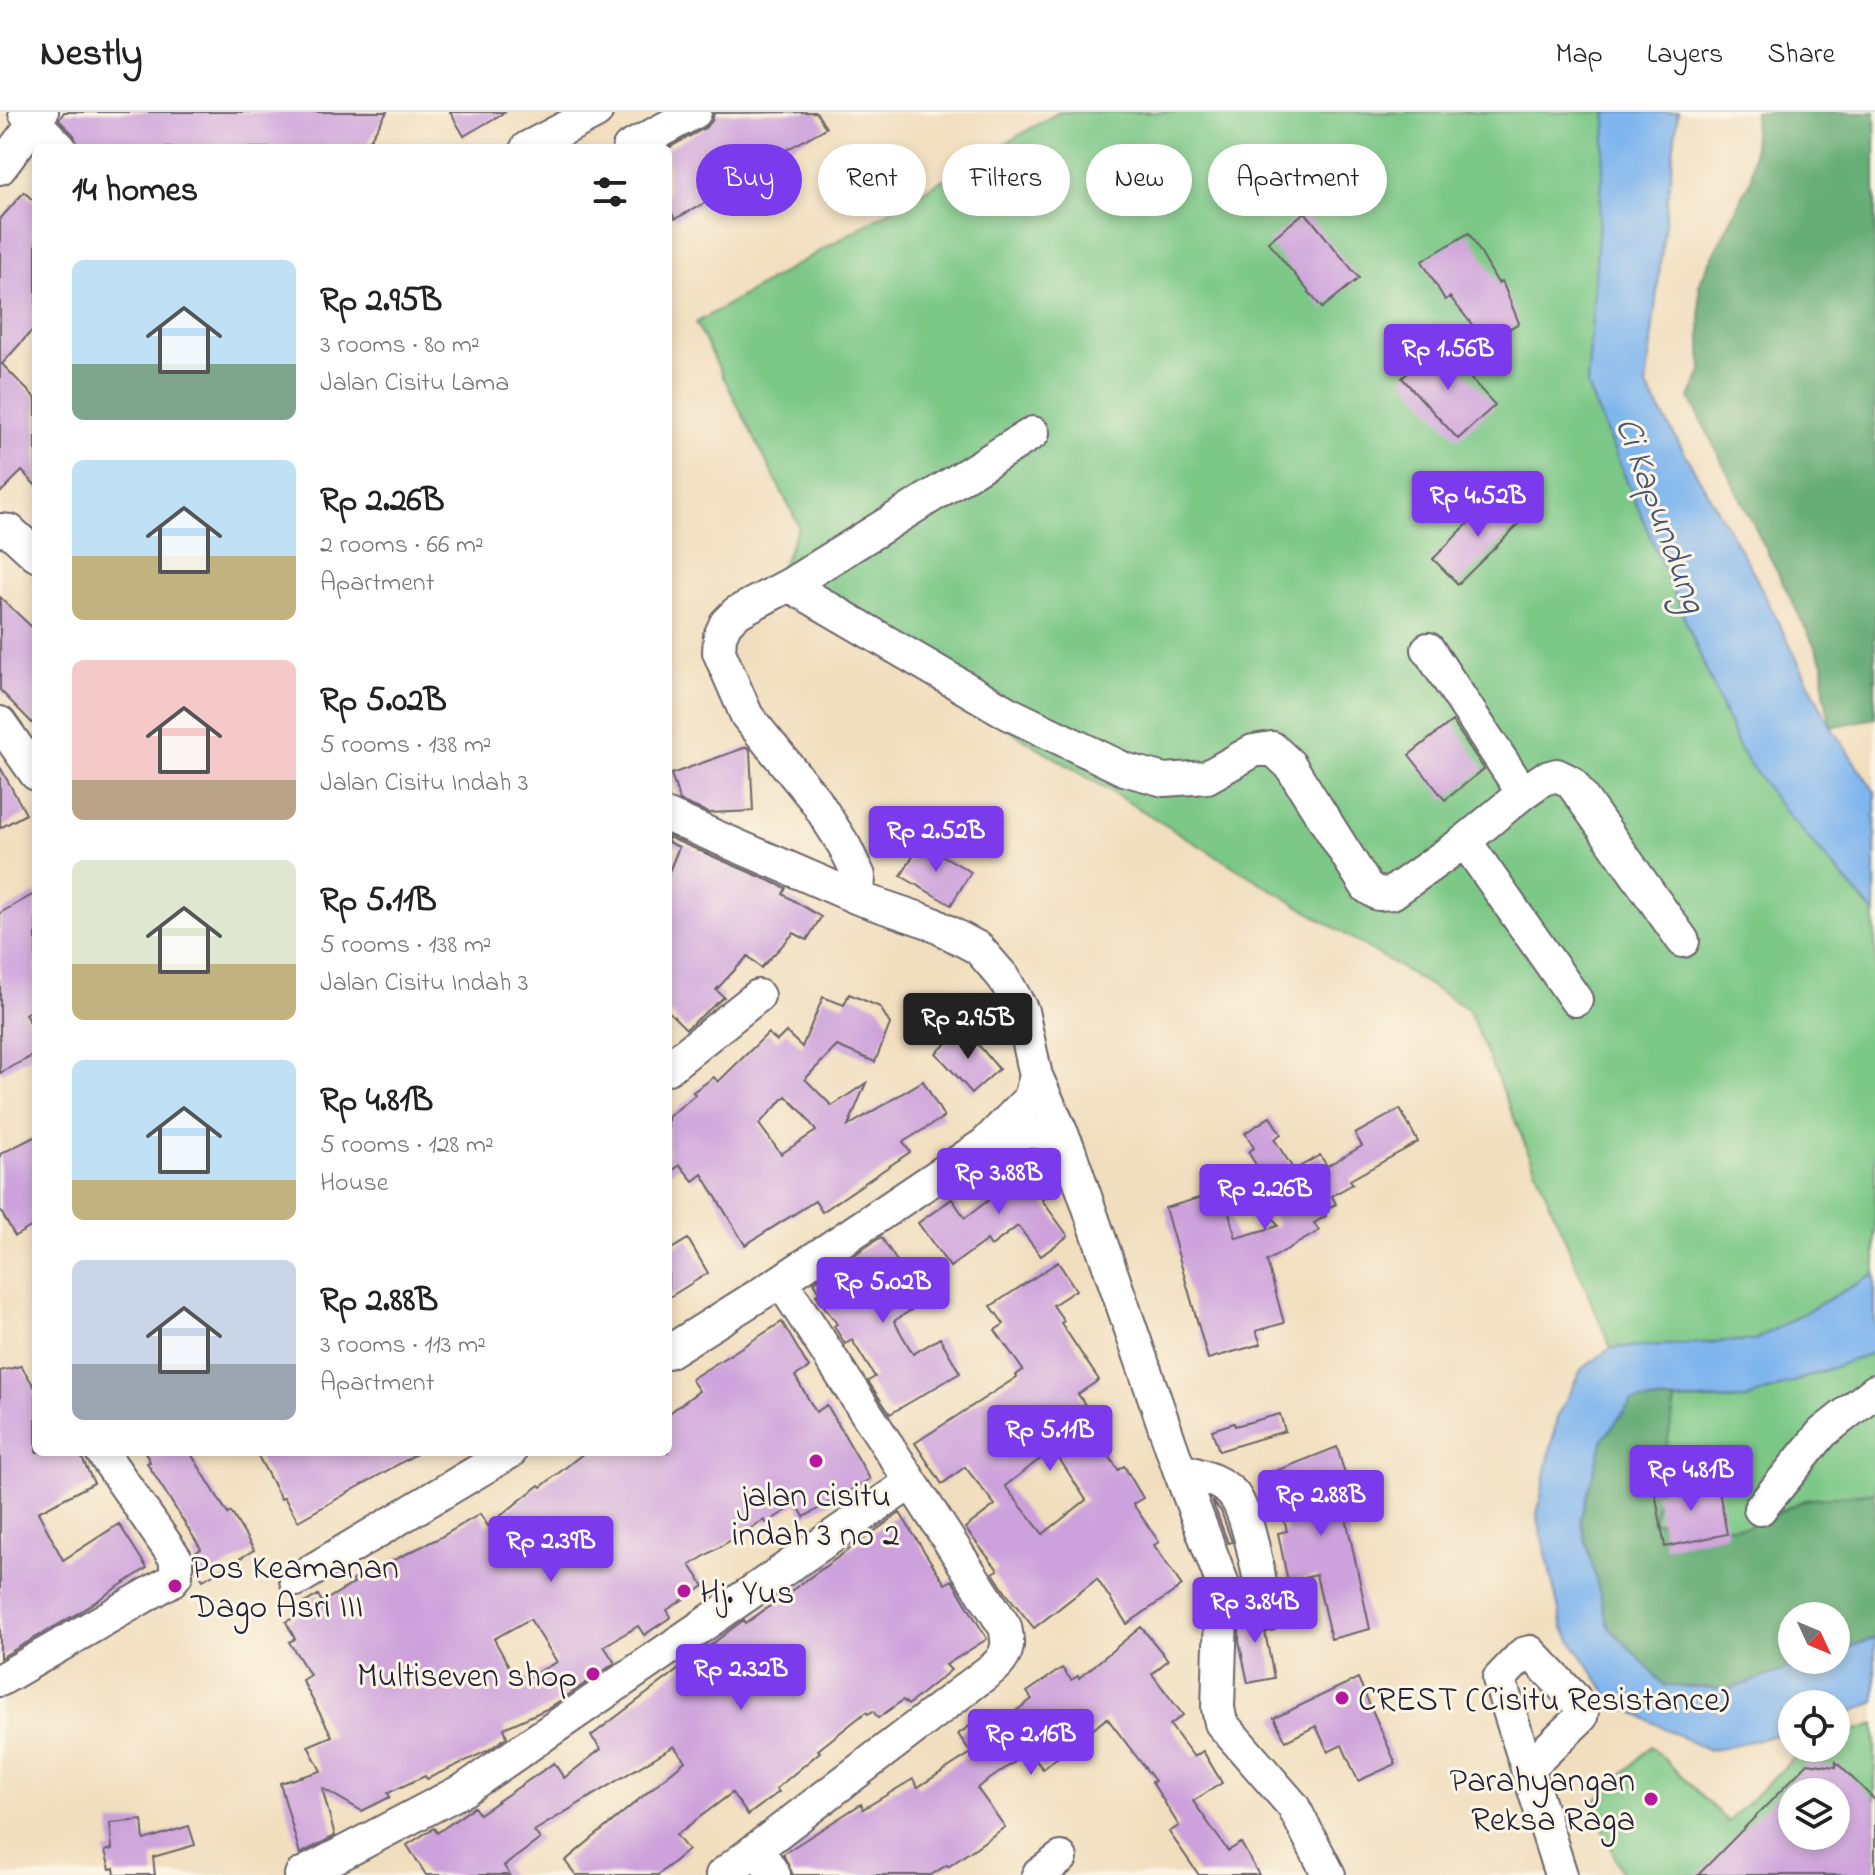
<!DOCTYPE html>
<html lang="en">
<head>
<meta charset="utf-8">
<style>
  :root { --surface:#fff; --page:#f2f2f2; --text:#222; --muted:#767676; --line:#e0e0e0; --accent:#7c3aed }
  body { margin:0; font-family:"Indie Flower",sans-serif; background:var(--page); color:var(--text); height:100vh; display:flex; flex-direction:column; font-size:30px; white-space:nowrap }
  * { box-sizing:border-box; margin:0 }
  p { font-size:26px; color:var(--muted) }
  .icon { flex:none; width:44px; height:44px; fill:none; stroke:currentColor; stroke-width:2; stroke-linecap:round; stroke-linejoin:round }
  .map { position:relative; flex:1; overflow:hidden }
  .side { position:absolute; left:32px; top:32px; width:640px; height:1312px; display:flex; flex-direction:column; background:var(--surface); border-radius:12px; box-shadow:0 4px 12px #0003 }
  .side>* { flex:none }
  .banner { position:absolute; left:696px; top:32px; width:760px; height:72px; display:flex; gap:16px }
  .needle { width:52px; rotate:134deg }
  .buttons { position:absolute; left:1778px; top:1490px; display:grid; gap:16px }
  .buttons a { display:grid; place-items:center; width:72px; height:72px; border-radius:50%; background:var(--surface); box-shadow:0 4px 12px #0003; font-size:40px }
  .price { position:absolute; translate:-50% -68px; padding:0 18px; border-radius:8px; background:var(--accent); color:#fff; font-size:26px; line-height:52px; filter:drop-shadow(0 2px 4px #0008) }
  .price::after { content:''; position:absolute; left:50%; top:48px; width:24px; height:18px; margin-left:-12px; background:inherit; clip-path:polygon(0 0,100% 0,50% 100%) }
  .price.on { background:#222; color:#fff }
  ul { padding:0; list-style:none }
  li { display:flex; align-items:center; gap:24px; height:200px; padding:0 40px }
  li span { display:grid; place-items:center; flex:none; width:224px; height:160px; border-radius:12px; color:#555 }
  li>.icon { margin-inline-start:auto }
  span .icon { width:96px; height:96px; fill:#fffc; stroke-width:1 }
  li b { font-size:34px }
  h2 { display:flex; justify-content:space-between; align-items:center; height:96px; padding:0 40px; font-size:34px }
  .chip { padding:0 28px; border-radius:36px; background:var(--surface); box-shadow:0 4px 12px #0003; font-size:28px; line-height:72px }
  .chip.on { background:var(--accent); color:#fff }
  header { display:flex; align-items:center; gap:48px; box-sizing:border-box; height:112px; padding:0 40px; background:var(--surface); border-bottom:2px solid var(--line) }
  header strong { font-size:38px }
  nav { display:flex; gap:44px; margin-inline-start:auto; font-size:28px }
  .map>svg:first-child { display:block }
  .green { fill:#7cc887; stroke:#4f7561; stroke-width:2; fill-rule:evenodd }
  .forest { fill:#65ac74; stroke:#446758; stroke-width:2 }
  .water { fill:#80b6ee; stroke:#516c94; stroke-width:2 }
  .building { fill:#cda2dc; fill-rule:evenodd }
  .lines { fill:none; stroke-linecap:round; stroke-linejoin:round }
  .minor-casing { stroke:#6a6469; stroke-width:36 }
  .minor { stroke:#fff; stroke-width:32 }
  .poi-dot { fill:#b5179e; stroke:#fcf5e5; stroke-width:3 }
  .labels { text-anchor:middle; stroke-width:6; stroke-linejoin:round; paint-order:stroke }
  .poi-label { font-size:34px; fill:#22223b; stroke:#fcf5e5; text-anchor:start }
  .water-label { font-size:36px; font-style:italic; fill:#43567a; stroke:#fcf5e5 }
</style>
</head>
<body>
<header>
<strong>Nestly</strong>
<nav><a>Map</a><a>Layers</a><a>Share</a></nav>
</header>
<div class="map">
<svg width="1875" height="1763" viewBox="0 0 1875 1763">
  <rect width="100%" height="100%" fill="#fcf5e5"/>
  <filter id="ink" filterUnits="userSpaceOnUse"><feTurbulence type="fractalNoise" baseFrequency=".0125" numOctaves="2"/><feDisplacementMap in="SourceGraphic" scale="16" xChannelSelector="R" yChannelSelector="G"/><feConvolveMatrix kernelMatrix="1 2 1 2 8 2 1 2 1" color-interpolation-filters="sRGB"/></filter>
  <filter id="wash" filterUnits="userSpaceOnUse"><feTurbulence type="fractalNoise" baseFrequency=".006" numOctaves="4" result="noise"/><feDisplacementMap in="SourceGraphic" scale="32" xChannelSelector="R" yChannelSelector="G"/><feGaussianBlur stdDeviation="1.8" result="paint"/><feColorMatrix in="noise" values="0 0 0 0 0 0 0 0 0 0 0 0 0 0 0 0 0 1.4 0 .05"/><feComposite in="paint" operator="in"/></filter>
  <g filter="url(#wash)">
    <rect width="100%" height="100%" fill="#f1debe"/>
    <path class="green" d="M1059 0H1607L1587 274 1740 638 1777 690 1875 802V1162L1755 1228 1611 1236 1468 897 773 474 799 414 696 211Z
      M1875 1240V1380L1805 1388 1747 1415 1653 1410 1675 1289 1746 1287Z
      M1875 1612V1763H1623L1592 1693 1651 1634 1728 1710 1804 1636H1836V1625ZM1792 1680H1836V1724H1792Z"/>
    <path class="forest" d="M1755 0H1875V606L1831 615 1824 580 1823 551 1690 286 1702 260 1699 172 1752 65Z
      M1632 1289H1675L1653 1410 1747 1415 1805 1388 1875 1380V1526L1836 1540V1504H1792V1548H1814L1731 1577 1665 1574 1608 1514 1580 1407 1603 1327Z"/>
    <path class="water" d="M1607 0H1678L1646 274 1752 458 1831 615 1875 680V802L1777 690 1740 638 1587 274Z
      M1875 1162V1240L1746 1287 1632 1289 1603 1327 1580 1407 1608 1514 1665 1574 1731 1577 1814 1548H1836V1540L1875 1526V1590L1836 1607V1592H1792V1619L1709 1639 1613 1590 1563 1516 1537 1403 1557 1306 1581 1258 1611 1236 1755 1228Z"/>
    <g id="blocks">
      <path class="building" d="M64 0H387L365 36H78L74 23 59 8Z
        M450 0H505L464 24Z
        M816 0 826 16 705 83 709 89 675 107 668 94V36L705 16 712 9 714 1Z
        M24 80 36 91V214L2 252 36 287V374L22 359 0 381V107Z
        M1305 100 1359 166 1322 196 1268 130Z
        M1469 121 1498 171 1502 169 1519 211 1486 230 1450 185 1445 188 1422 149Z
        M1439 232 1495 293 1458 327 1402 266Z
        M1498 381 1524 407 1458 472 1433 447Z
        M0 485 36 519V615L0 578Z
        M1452 609 1484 657 1445 688 1409 643Z
        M747 635 750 638 753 699 709 701 680 689 671 662Z
        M0 655 26 702 0 716Z
        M668 725 786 776 783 782 821 805 807 828 794 821 761 856 748 844 716 878 724 885 686 917 668 899V762L679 735 668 730Z
        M921 731 971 760 951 793 901 764Z
        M36 781V895L25 902 36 922V942L0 961V801Z
        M849 882 880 895 890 912 875 950 837 934 805 967 832 994 866 971 848 1014 923 969 944 1005 903 1030 910 1040 822 1100 815 1089 745 1133 702 1062 693 1069 680 1053 668 1062V1005L695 983 693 980 714 965 718 970 768 921 777 929 786 920 802 935 823 885 844 893ZM786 984 803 1001 816 1019 781 1042 759 1012Z
        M964 916 999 957 972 981 936 941Z
        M1400 997 1418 1030 1350 1068 1353 1072 1332 1084 1336 1092 1323 1099 1326 1104 1314 1111 1319 1119 1267 1149 1284 1211 1256 1219 1261 1232 1208 1247 1165 1096 1223 1079 1236 1126 1278 1114 1266 1092 1277 1086 1248 1040 1254 1036 1245 1021 1270 1005 1281 1022 1274 1027 1294 1058 1320 1043 1327 1054 1362 1034 1355 1022Z
        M36 1024V1112L15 1124 0 1098V1042Z
        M1023 1046 1034 1061 1043 1054 1059 1076 1042 1088 1068 1124 1041 1144 1018 1114 991 1134 987 1128 950 1155 918 1111 952 1087 965 1106 1002 1078 994 1067Z
        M881 1125 924 1190 894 1209 913 1242 940 1226 960 1261 890 1302 868 1269 875 1265 852 1228 845 1232 834 1214 837 1212 816 1183 820 1180 814 1170Z
        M688 1127 708 1161 668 1186V1139Z
        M1058 1150 1076 1178 1053 1193 1064 1209 1061 1211 1099 1268 1078 1282 1103 1320 1097 1324 1118 1358 1124 1354 1143 1386 1133 1392 1159 1430 1154 1433 1182 1474 1127 1512 1097 1467 1034 1516 1006 1481 993 1461 998 1458 965 1416 995 1393 965 1355 942 1372 915 1331 1017 1265 1016 1263 1023 1258 995 1218 1004 1212 991 1194ZM1053 1337 1086 1388 1043 1422 1005 1374Z
        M782 1210 809 1256 795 1264 816 1300 827 1293 870 1367 804 1405 797 1392 766 1411 764 1408 690 1453 704 1474 667 1498 671 1505 644 1523 638 1514 604 1534 615 1551 549 1596 504 1616 507 1625 487 1639 427 1667 425 1664 388 1681 390 1685 362 1699 322 1676 335 1724 300 1742 280 1671 321 1659 308 1634 332 1624 302 1568 310 1563 289 1530 295 1527 286 1510 302 1501 298 1495 318 1483 322 1490 354 1471 353 1468 439 1426 480 1402 488 1414 539 1373 541 1375 585 1340H668V1302L699 1279 691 1267ZM530 1507 557 1550 518 1571 494 1527Z
        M21 1254 36 1277V1340H79L94 1371 38 1400 63 1448 119 1412 147 1456 78 1501 0 1546V1259Z
        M1280 1302 1285 1319 1219 1339 1212 1318 1234 1311 1235 1314Z
        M1337 1335 1349 1376 1340 1378 1370 1517 1331 1527 1316 1463 1288 1470 1278 1421 1287 1419 1271 1361Z
        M145 1340H190L228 1402 231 1400 254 1438 203 1468 195 1455 194 1442 201 1437 147 1351 150 1350Z
        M256 1340H420L298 1409 284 1385 281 1387Z
        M1717 1368 1727 1422 1665 1435 1655 1380Z
        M1212 1389 1221 1399 1232 1430 1228 1431Z
        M900 1401 945 1472 952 1468 987 1527 946 1553 951 1558 908 1593 903 1588 878 1606 873 1599 868 1602 866 1600 818 1638 820 1640 776 1677 779 1680 748 1703 732 1681 676 1723 688 1738 658 1763H576L565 1749 685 1649 674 1634 534 1719 540 1727 504 1754 510 1763H426L407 1733 434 1716 437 1721 474 1695 479 1702 554 1651 564 1666 601 1637 591 1624 733 1516 744 1508 746 1511Z
        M1241 1473 1248 1502 1257 1509 1271 1508 1275 1518 1265 1520 1274 1566 1248 1571 1239 1529Z
        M1141 1515 1168 1548 1152 1562 1183 1603 1170 1613 1194 1645 1203 1639 1222 1671 1193 1689 1228 1739 1241 1731 1259 1763H1199L1169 1720 1179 1714 1152 1670 1155 1669 1107 1606 1043 1657 1029 1640 977 1676 1005 1715 948 1755 947 1753 931 1763H793L783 1742 861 1692 863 1697 913 1667 918 1675 971 1641 958 1622 990 1600 998 1612 1032 1587 1027 1580 1062 1556 1071 1568 1078 1564 1079 1566Z
        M1358 1566 1396 1652 1358 1669 1342 1633 1328 1640 1316 1614 1286 1629 1274 1606Z
        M1836 1650 1875 1688V1763H1698L1808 1651 1836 1655ZM1792 1680H1836V1724H1792Z
        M142 1708 144 1728 189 1714 195 1733 153 1745 155 1763H115L114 1756 110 1757 105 1739 112 1737 110 1711Z"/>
    </g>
  </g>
  <g filter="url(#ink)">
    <use href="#blocks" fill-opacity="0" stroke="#6a6469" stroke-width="2"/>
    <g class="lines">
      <g class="minor-casing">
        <path id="minor" d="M25 0 60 36
          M527 36 596 0
          M629 36 695 0
          M0 56 42 0
          M0 418 10 419 36 443
          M789 473 1008 601 1124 657 1164 668 1207 665 1253 639 1272 636 1290 653 1367 775 1378 782 1392 781 1465 729 1576 888
          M1428 537 1523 681 1543 667 1557 663 1571 670 1683 829
          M0 611 36 662
          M668 704 858 786 929 810 978 836 1004 866 1022 899 1036 964 1068 1035
          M1465 729 1523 681
          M858 786 859 764 845 735 816 689 747 604 719 540 720 524 726 511 736 501 789 473 1033 321
          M668 956 758 884
          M985 1032C1021 1021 1036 1010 1068 1035L1179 1357 1222 1470 1218 1596 1221 1611 1293 1694 1329 1763
          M668 1240 781 1169 985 1032 1030 986 1036 964
          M1179 1357C1197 1363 1218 1367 1232 1381 1248 1398 1260 1467 1263 1491
          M1760 1397 1822 1321 1875 1279
          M296 1468 510 1340
          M0 1568 171 1469 176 1463V1447L102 1340
          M1527 1657 1581 1605 1582 1599 1575 1587 1530 1540 1523 1542 1499 1567 1561 1763
          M757 1736 774 1763
          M301 1763 465 1677 910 1371
          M722 1763 997 1553C1008 1541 1009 1532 1005 1515L781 1169
          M1038 1763 1061 1746"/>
      </g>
      <use href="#minor" class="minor"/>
    </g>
  </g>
  <g class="poi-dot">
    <circle cx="816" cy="1349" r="8"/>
    <circle cx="175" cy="1474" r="8"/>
    <circle cx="684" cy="1479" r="8"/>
    <circle cx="593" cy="1562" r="8"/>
    <circle cx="1342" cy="1586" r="8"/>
    <circle cx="1651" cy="1687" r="8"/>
  </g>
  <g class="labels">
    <g class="poi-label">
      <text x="816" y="1394" text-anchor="middle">jalan cisitu<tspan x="816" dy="39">indah 3 no 2</tspan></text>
      <text x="191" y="1466">Pos Keamanan<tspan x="191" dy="39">Dago Asri III</tspan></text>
      <text x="700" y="1491">Hj. Yus</text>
      <text x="577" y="1574" text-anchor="end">Multiseven shop</text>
      <text x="1358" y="1598">CREST (Cisitu Resistance)</text>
      <text x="1635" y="1679" text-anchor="end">Parahyangan<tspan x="1635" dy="39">Reksa Raga</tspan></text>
    </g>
    <g class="water-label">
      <text transform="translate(1663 402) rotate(70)" y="13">Ci Kapundung</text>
    </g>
  </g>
</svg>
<div class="buttons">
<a><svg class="needle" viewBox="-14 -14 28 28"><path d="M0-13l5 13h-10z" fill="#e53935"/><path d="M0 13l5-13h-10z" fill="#767676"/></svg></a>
<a><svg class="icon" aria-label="locate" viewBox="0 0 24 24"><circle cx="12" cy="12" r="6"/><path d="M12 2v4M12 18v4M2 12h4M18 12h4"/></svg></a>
<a><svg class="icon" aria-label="layers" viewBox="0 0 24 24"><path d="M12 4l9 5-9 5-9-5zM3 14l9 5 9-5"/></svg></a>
</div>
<b class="price" style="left:1448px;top:280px">Rp 1.56B</b>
<b class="price" style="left:1478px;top:427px">Rp 4.52B</b>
<b class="price" style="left:936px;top:762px">Rp 2.52B</b>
<b class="price on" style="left:968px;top:949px">Rp 2.95B</b>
<b class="price" style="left:999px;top:1104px">Rp 3.88B</b>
<b class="price" style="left:1265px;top:1120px">Rp 2.26B</b>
<b class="price" style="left:883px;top:1213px">Rp 5.02B</b>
<b class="price" style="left:1050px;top:1361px">Rp 5.11B</b>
<b class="price" style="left:1691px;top:1401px">Rp 4.81B</b>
<b class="price" style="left:1321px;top:1426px">Rp 2.88B</b>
<b class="price" style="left:551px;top:1472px">Rp 2.39B</b>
<b class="price" style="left:1255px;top:1533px">Rp 3.84B</b>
<b class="price" style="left:741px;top:1600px">Rp 2.32B</b>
<b class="price" style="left:1031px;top:1665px">Rp 2.16B</b>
<div class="banner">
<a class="chip on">Buy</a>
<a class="chip">Rent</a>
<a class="chip">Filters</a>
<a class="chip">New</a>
<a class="chip">Apartment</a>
</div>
<section class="side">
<h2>14 homes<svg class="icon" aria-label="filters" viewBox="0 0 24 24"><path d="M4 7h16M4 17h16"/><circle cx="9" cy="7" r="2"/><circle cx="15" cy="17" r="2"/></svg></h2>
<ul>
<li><span style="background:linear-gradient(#bfe0f5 65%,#7fa58c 0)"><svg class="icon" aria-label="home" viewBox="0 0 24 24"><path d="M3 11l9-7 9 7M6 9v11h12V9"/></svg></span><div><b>Rp 2.95B</b><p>3 rooms · 80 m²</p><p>Jalan Cisitu Lama</p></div></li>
<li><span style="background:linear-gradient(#bfe0f5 60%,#c2b280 0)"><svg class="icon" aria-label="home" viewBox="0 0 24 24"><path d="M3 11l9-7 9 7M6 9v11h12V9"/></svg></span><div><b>Rp 2.26B</b><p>2 rooms · 66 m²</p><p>Apartment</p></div></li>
<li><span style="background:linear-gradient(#f6c9c9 75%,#b9a48a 0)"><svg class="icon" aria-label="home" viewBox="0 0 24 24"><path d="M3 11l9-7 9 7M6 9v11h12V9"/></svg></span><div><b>Rp 5.02B</b><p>5 rooms · 138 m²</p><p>Jalan Cisitu Indah 3</p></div></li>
<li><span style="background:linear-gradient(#dfe7d0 65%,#c2b280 0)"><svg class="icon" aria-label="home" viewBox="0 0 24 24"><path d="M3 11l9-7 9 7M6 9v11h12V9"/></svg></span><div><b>Rp 5.11B</b><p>5 rooms · 138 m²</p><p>Jalan Cisitu Indah 3</p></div></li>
<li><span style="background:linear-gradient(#bfe0f5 75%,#c2b280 0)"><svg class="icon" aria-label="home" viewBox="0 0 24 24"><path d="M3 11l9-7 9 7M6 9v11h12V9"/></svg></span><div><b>Rp 4.81B</b><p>5 rooms · 128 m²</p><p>House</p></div></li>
<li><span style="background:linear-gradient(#c9d6e8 65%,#9aa5b1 0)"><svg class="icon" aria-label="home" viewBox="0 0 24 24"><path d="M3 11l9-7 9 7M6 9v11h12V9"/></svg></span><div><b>Rp 2.88B</b><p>3 rooms · 113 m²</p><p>Apartment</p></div></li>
</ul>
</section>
</div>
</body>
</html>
